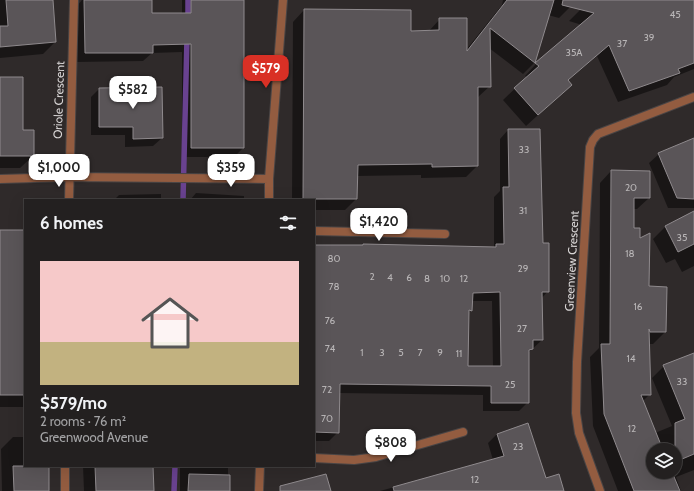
<!DOCTYPE html>
<html lang="en">
<head>
<meta charset="utf-8">
<style>
  :root { --surface:#232020; --page:#2f2d2d; --text:#f1f3f6; --muted:#a3a3a5; --line:#403e3e; --accent:#d93025 }
  body { margin:0; font-family:Cabin,sans-serif; background:var(--page); color:var(--text); height:100vh; display:flex; flex-direction:column; font-size:15px; white-space:nowrap }
  * { box-sizing:border-box; margin:0 }
  p { font-size:13px; color:var(--muted) }
  .icon { flex:none; width:22px; height:22px; fill:none; stroke:currentColor; stroke-width:2; stroke-linecap:round; stroke-linejoin:round }
  .map { position:relative; flex:1; overflow:hidden }
  .side { position:absolute; left:24px; top:199px; width:291px; height:268px; display:flex; flex-direction:column; background:var(--surface); border-radius:0px; box-shadow:0 4px 16px #0002,0 0 0 1px var(--line) }
  .side>* { flex:none }
  .buttons { position:absolute; left:646px; top:443px; display:grid; gap:8px }
  .buttons a { display:grid; place-items:center; width:36px; height:36px; border-radius:50%; background:var(--surface); box-shadow:0 4px 16px #0002,0 0 0 1px var(--line); font-size:20px }
  .price { position:absolute; translate:-50% -34px; padding:0 9px; border-radius:8px; background:#fff; color:#222; font-size:13px; line-height:26px; filter:drop-shadow(0 1px 2px #0008) }
  .price::after { content:''; position:absolute; left:50%; top:24px; width:12px; height:9px; margin-left:-6px; background:inherit; clip-path:polygon(0 0,100% 0,50% 100%) }
  .price.selected { background:var(--accent); color:#fff }
  ul { padding:0; list-style:none }
  li { display:grid; align-content:center; gap:8px; height:212px; padding:0 16px }
  li span { display:grid; place-items:center; height:124px; border-radius:0px; color:#555 }
  li>.icon { margin-inline-start:auto }
  span .icon { width:72px; height:72px; fill:#fffc; stroke-width:1 }
  li b { font-size:17px }
  h2 { display:flex; justify-content:space-between; align-items:center; height:48px; padding:0 16px; font-size:17px }
  .map>svg:first-child { display:block }
  .shadow { fill:#0007; fill-rule:evenodd }
  .lines { fill:none; stroke-linecap:round; stroke-linejoin:round }
  .stream { stroke:#694290; stroke-width:5.5 }
  .building { fill:#5a5558; stroke:#8f8a8d; fill-rule:evenodd }
  .minor-casing { stroke:#4a4545; stroke-width:10 }
  .minor { stroke:#935c40; stroke-width:8 }
  .labels { text-anchor:middle; stroke-width:3.5; stroke-linejoin:round; paint-order:stroke }
  .number-label { font-size:10px; fill:#b8b5b6 }
  .street-label { font-size:12px; fill:#d8d5d5; stroke:#2f2a2a }
</style>
</head>
<body>
<div class="map">
<svg width="694" height="491" viewBox="0 0 694 491">
  <rect width="100%" height="100%" fill="#2f2a2a"/>
  <path class="shadow" d="M0 0H52L55 42 43 54 0 58Z
    M82 0H151V14H182V0H243V148L234 157H182V52L152 53 143 61 76 62V7Z
    M503 0H572L570 7 559 18 548 15 534 63 523 74 489 48 490 86 477 98V166L466 177 421 178V175L356 176V199L345 210H314V200H292L293 22 304 10 410 32H428L440 19 466 50 502 5Z
    M594 0H694V69L674 77 667 85 618 102 597 56 567 81 571 85 526 126 503 100 527 77 525 76 536 64 582 25 569 21 580 10Z
    M0 78 33 156 20 168H0Z
    M99 89 162 138 153 146 125 147V135H91V97Z
    M508 130 542 244 548 291 541 299 542 340 528 353V402L519 411H483V395L339 393 338 432 329 441H314V247L494 248V197L500 191V139ZM471 301H492L493 367H467L468 313 471 310Z
    M694 139V208H668L649 163 659 154Z
    M611 171 649 198 637 209H633V229L639 240 648 287 665 332 653 344H648L650 394 642 402 655 433 672 426 652 378 664 366 694 354V470L676 477 681 491H618L593 426 590 357 599 348 600 183ZM653 450H675V472H653Z
    M196 193 244 196V200H190Z
    M161 194V200H114L119 195Z
    M694 212V266L682 272 675 259 666 263 653 239 665 227Z
    M0 231H25V407H0Z
    M497 434 546 479 563 491H380L493 460 488 443Z
    M13 437H25V466H48V491H2L1 449Z
    M83 466H152L153 491H84Z
    M180 466H228V491H180Z"/>
  <g class="lines">
    <path class="stream" d="M188 20V0
      M183 200 187 38
      M174 491 175 466"/>
  </g>
  <path class="building" d="M6 0H53L56 42 0 47V26H8Z
    M84 0H152V13H191V0H244V148H191V44L153 45V53H85Z
    M507 0H554L535 63 490 28 491 87H478V166L432 167V164L358 165 357 199H303L304 9 411 10V31L439 30V18H467V51Z
    M563 0H694V63L678 69 680 73 629 91 609 45 568 80 572 85 538 115 514 88 539 66 535 63 594 13 562 5Z
    M0 77H23V130H34V156H0Z
    M162 87 163 138 133 139V127H99V88Z
    M508 129H540L543 243H549V292H542L543 340H533V349L529 350V403H491V386L340 384 339 433 314 432V245H363V244L496 247V244H504L503 187H509ZM500 292 501 366H468L469 310 472 311 473 293Z
    M694 138V199L677 198 658 153Z
    M611 170 650 171V198H634V228H640V238L650 233 649 286 667 287 666 332H650L649 329 651 395H641L663 450H653V472H672L680 491H634L604 414 601 344H610Z
    M694 211V244L678 252 665 226Z
    M0 230H25V395H0Z
    M694 353V454L675 462V423L685 419 663 365Z
    M528 423 546 478 559 474 564 491H394L393 487 504 456 497 434Z
    M13 466H49V491H14Z
    M95 466H153L154 491H96Z
    M189 474 230 475V491H188Z
    M326 474 331 491H280V486Z"/>
  <g class="lines">
    <g class="minor-casing">
      <path id="minor" d="M0 179 69 177 269 179
        M69 200 74 0
        M269 200V179L283 0
        M314 231 445 234
        M314 458 354 460 376 457 463 432
        M65 491V466
        M259 491 260 466
        M600 491 579 433 576 413 577 362 590 147 593 140 598 134 694 97"/>
    </g>
    <use href="#minor" class="minor"/>
  </g>
  <g class="labels">
    <g class="number-label">
      <text x="675" y="18">45</text>
      <text x="649" y="41">39</text>
      <text x="622" y="47">37</text>
      <text x="574" y="56">35A</text>
      <text x="524" y="153">33</text>
      <text x="631" y="191">20</text>
      <text x="523" y="214">31</text>
      <text x="682" y="241">35</text>
      <text x="630" y="257">18</text>
      <text x="334" y="262">80</text>
      <text x="523" y="272">29</text>
      <text x="372" y="280">2</text>
      <text x="390" y="281">4</text>
      <text x="409" y="281">6</text>
      <text x="427" y="282">8</text>
      <text x="445" y="282">10</text>
      <text x="464" y="282">12</text>
      <text x="334" y="290">78</text>
      <text x="638" y="310">16</text>
      <text x="330" y="324">76</text>
      <text x="522" y="332">27</text>
      <text x="330" y="352">74</text>
      <text x="362" y="356">1</text>
      <text x="382" y="356">3</text>
      <text x="401" y="356">5</text>
      <text x="420" y="356">7</text>
      <text x="440" y="356">9</text>
      <text x="459" y="357">11</text>
      <text x="631" y="362">14</text>
      <text x="682" y="385">33</text>
      <text x="510" y="388">25</text>
      <text x="327" y="393">72</text>
      <text x="327" y="422">70</text>
      <text x="632" y="432">12</text>
      <text x="518" y="450">23</text>
      <text x="475" y="483">12</text>
    </g>
    <g class="street-label">
      <text transform="translate(59 100) rotate(-88)" y="4">Oriole Crescent</text>
      <text transform="translate(572 261) rotate(-87)" y="4">Greenview Crescent</text>
    </g>
  </g>
</svg>
<div class="buttons">
<a><svg class="icon" aria-label="layers" viewBox="0 0 24 24"><path d="M12 4l9 5-9 5-9-5zM3 14l9 5 9-5"/></svg></a>
</div>
<b class="price selected" style="left:266px;top:89px">$579</b>
<b class="price" style="left:133px;top:110px">$582</b>
<b class="price" style="left:59px;top:188px">$1,000</b>
<b class="price" style="left:231px;top:188px">$359</b>
<b class="price" style="left:379px;top:242px">$1,420</b>
<b class="price" style="left:391px;top:463px">$808</b>
<section class="side">
<h2>6 homes<svg class="icon" aria-label="filters" viewBox="0 0 24 24"><path d="M4 7h16M4 17h16"/><circle cx="9" cy="7" r="2"/><circle cx="15" cy="17" r="2"/></svg></h2>
<ul>
<li><span style="background:linear-gradient(#f6c9c9 65%,#c2b280 0)"><svg class="icon" aria-label="home" viewBox="0 0 24 24"><path d="M3 11l9-7 9 7M6 9v11h12V9"/></svg></span><div><b>$579/mo</b><p>2 rooms · 76 m²</p><p>Greenwood Avenue</p></div></li>
</ul>
</section>
</div>
</body>
</html>
